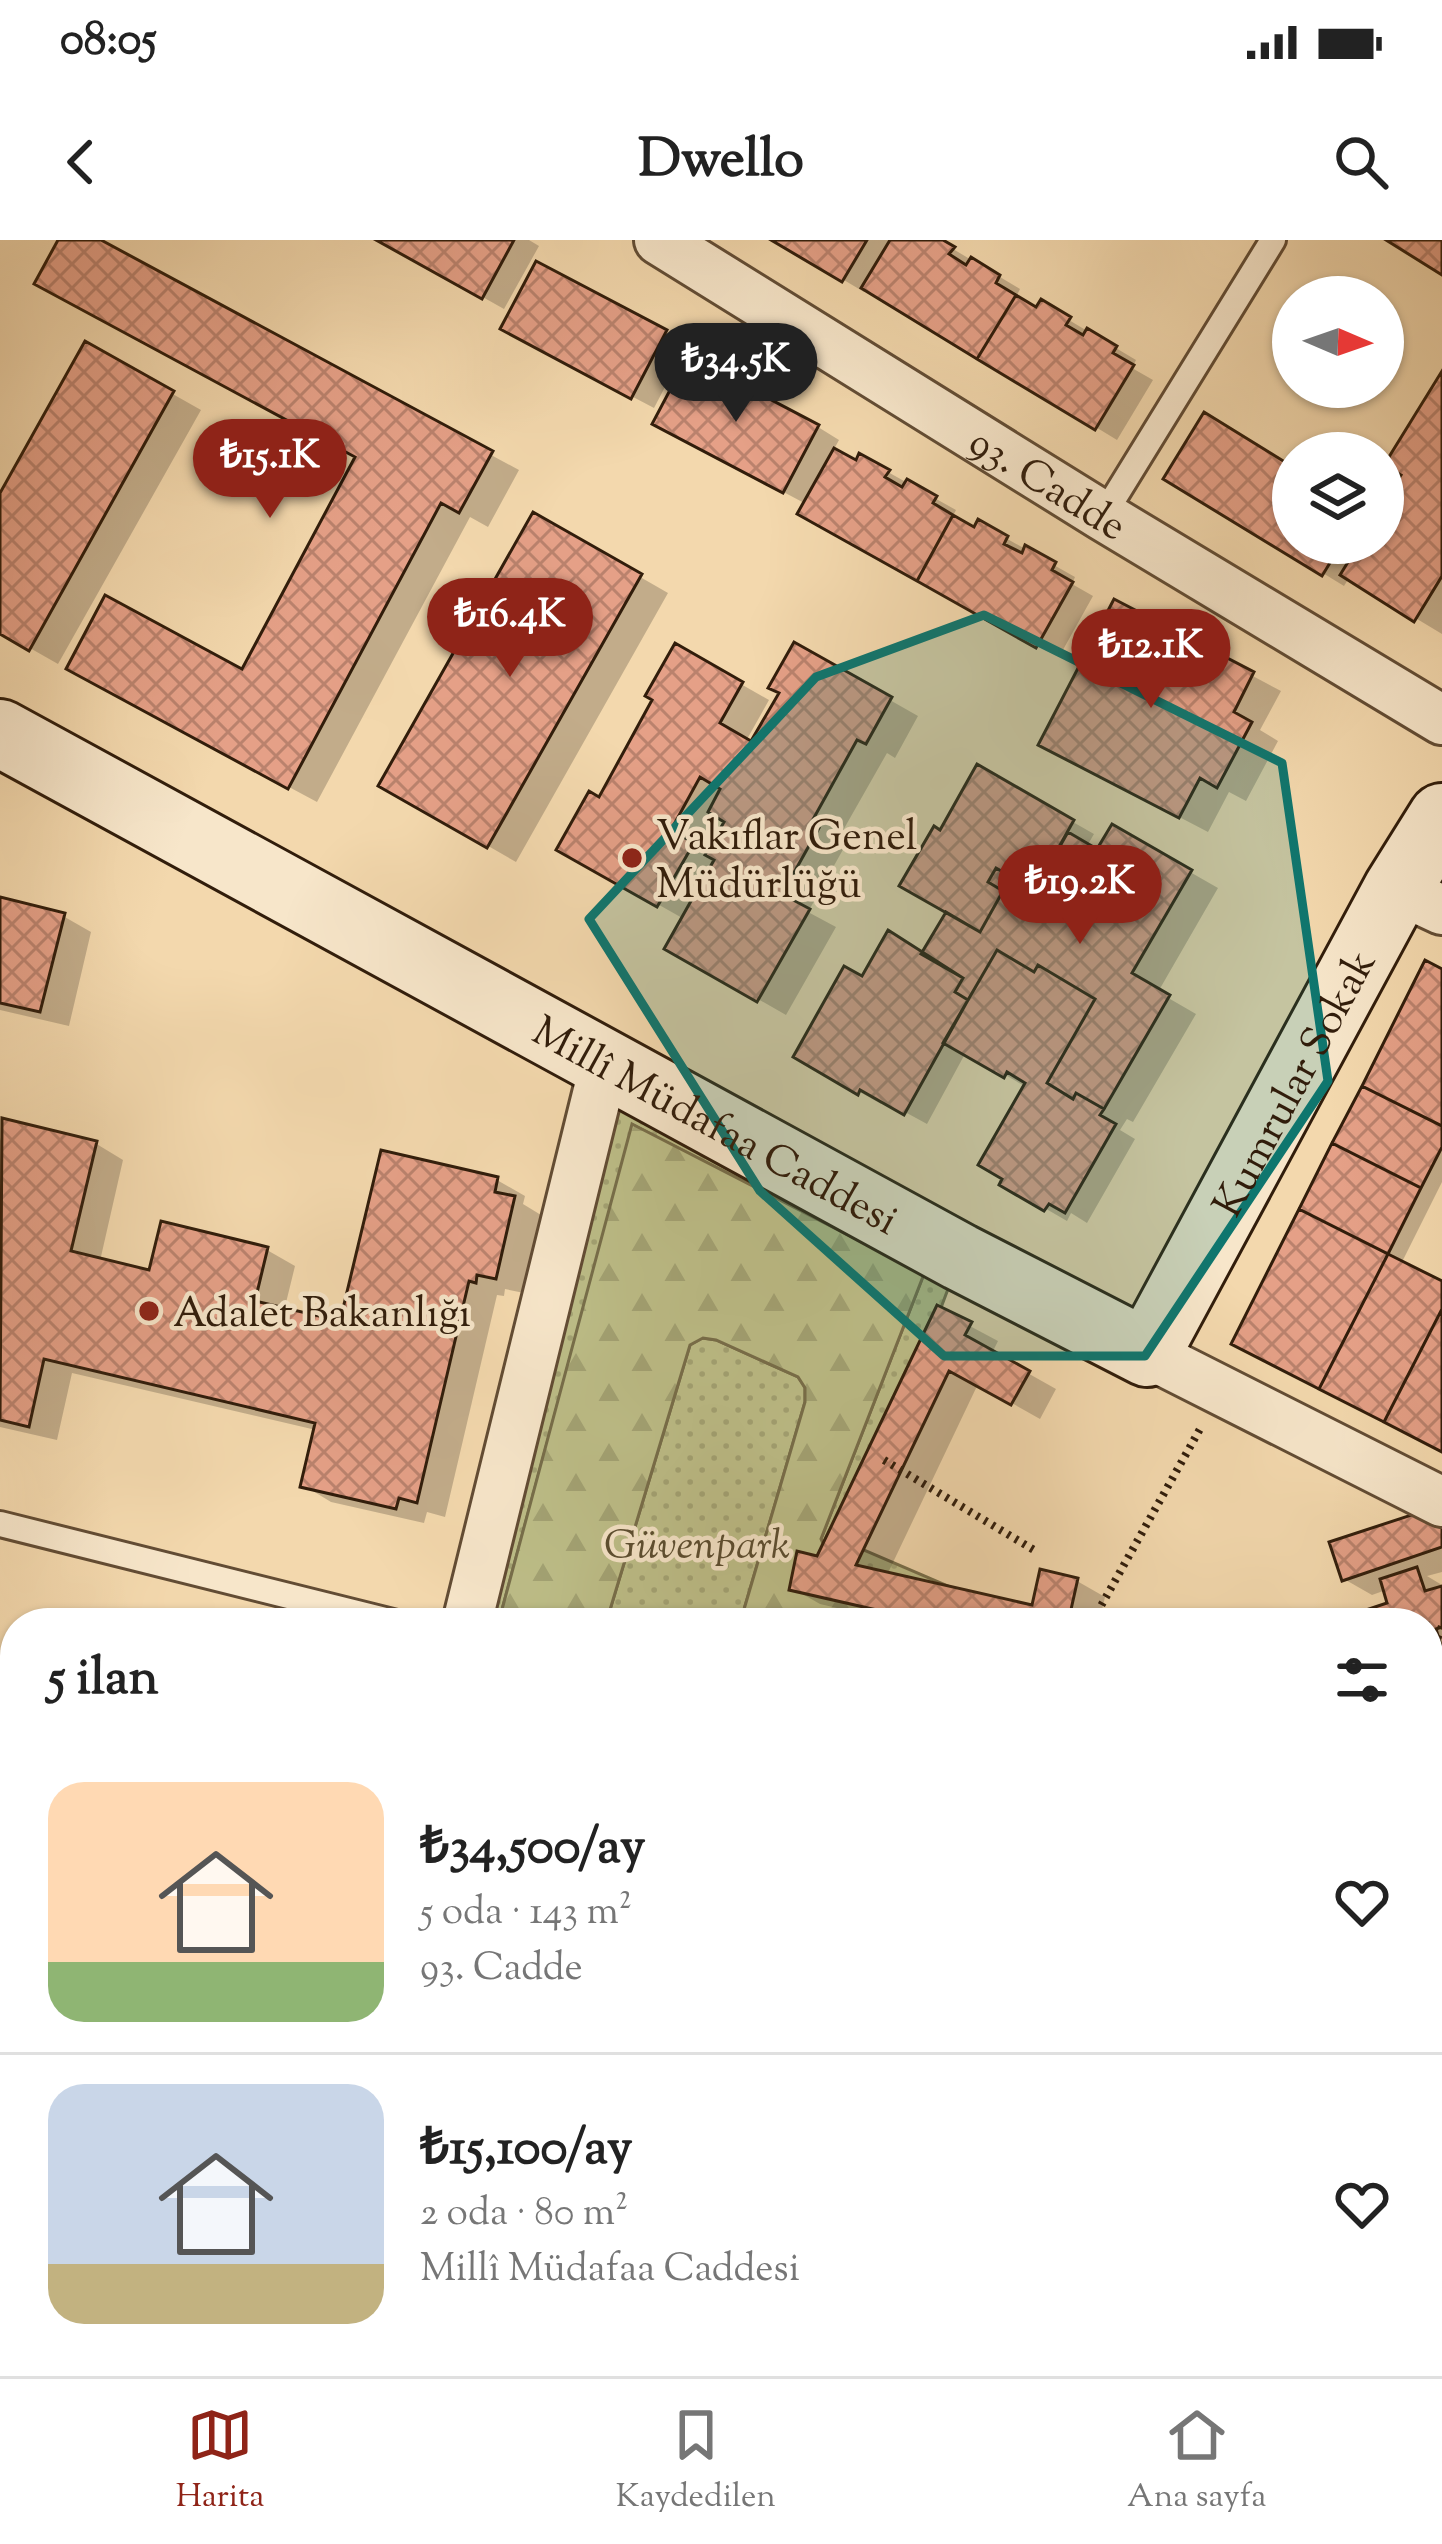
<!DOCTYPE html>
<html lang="tr">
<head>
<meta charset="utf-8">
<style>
  :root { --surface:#fff; --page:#f2f2f2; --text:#222; --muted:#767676; --line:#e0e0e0; --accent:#8f2418 }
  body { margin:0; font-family:"Sorts Mill Goudy",serif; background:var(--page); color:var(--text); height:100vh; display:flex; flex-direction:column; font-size:45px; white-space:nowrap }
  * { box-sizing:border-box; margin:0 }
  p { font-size:39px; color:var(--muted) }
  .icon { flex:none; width:66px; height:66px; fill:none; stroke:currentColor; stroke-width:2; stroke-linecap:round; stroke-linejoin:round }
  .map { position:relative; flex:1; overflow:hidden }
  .sheet { position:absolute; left:0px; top:1368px; width:1443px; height:768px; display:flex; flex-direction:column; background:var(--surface); border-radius:48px 48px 0 0; box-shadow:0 3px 9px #0004 }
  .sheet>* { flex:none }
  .needle { width:78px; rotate:92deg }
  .buttons { position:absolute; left:1272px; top:36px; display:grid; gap:24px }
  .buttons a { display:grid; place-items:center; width:132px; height:132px; border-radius:50%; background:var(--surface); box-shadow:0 3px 9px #0004; font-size:60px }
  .price { position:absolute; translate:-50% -102px; padding:0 27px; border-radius:42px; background:var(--accent); color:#fff; font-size:39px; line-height:78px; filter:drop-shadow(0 3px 6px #0008) }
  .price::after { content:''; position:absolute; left:50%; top:72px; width:36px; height:27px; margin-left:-18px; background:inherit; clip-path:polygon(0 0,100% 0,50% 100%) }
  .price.active { background:#222; color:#fff }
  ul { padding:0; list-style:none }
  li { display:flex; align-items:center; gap:36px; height:300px; padding:0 48px }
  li+li { border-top:3px solid var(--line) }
  li span { display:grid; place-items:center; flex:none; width:336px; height:240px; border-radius:36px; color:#555 }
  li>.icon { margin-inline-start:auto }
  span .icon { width:144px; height:144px; fill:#fffc; stroke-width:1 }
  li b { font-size:51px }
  h2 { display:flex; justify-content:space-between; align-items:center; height:144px; padding:0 48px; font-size:51px }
  .status { display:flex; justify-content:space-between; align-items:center; height:84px; padding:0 60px; background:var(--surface); direction:ltr }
  .status svg { height:33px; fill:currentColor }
  header { display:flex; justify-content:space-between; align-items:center; height:156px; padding:0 48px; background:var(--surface); font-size:54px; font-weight:700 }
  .dock { display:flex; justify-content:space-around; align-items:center; height:168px; border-top:3px solid var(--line); background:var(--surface); font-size:33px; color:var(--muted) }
  .dock a { display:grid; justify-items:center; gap:6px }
  .dock .active { color:var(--accent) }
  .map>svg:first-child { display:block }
  .green { fill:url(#green-dots); stroke:#776e4a; stroke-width:3 }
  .forest { fill:url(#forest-firs); stroke:#776e4a; stroke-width:3 }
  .shadow { fill:#0003; fill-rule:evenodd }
  .building { fill:url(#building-cross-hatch); stroke:#311d0b; stroke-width:3 }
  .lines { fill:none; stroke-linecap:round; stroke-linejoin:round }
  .lane-casing { stroke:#624c34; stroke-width:30 }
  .street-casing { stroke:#624c34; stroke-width:54 }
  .secondary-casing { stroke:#311d0b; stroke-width:72 }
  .primary-casing { stroke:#311d0b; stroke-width:72 }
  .path { stroke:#311d0b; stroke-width:8; stroke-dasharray:3 6; stroke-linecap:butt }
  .lane { stroke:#f7e6ca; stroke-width:24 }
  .street { stroke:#f7e6ca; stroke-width:48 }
  .secondary { stroke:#f7e6ca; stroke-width:66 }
  .primary { stroke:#f3d8ad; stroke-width:66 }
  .marked { fill:#0f766e; fill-opacity:0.2; stroke:#0f766e; stroke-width:9; stroke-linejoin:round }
  .poi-dot { fill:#8f2418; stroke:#f7e6ca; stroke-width:4.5 }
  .labels { text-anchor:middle; stroke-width:9; stroke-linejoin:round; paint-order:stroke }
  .street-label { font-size:42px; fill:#311d0b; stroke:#f7e6ca }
  .poi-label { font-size:42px; fill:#311d0b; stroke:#f7e6ca; text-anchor:start }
  .park-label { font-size:42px; font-style:italic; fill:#5b4d30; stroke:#f7e6ca }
</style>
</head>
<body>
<div class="status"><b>08:05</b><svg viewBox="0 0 49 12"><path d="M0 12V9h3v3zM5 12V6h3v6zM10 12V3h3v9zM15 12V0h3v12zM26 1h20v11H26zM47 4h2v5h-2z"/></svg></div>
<header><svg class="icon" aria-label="back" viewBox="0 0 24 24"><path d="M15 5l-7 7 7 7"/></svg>Dwello<svg class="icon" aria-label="search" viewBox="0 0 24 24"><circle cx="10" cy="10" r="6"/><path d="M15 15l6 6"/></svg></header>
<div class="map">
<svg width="1442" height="2136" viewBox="0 0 1442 2136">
  <defs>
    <pattern id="green-dots" width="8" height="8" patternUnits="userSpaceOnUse" patternTransform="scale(3)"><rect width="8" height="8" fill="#bdbe88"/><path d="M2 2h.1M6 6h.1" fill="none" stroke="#a3a374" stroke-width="1.8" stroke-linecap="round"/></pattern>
    <pattern id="forest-firs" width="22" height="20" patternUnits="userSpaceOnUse" patternTransform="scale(3)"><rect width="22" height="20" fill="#bdbe88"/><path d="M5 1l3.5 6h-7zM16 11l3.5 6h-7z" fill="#a3a374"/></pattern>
    <pattern id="building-cross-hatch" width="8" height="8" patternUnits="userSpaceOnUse" patternTransform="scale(3)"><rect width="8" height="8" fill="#e5a087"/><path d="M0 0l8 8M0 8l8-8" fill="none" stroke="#ba826d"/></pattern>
  </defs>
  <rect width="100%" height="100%" fill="#f3d8ad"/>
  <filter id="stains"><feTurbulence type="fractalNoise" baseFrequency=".00167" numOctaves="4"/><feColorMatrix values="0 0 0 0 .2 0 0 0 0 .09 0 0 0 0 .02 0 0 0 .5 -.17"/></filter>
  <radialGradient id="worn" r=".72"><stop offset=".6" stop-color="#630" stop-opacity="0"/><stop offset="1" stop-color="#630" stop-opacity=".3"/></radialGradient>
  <path class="green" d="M605 822 960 1017 852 1305 1034 1383 837 1334 821 1299 924 1034 633 885 500 1377 518 1383H467Z
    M702 1098 716 1100 798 1137 805 1147V1162L740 1383H606L690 1105Z
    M1428 1789 1442 1792V1940H1428V1848L1434 1832 1428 1829Z"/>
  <path class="forest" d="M632 884 924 1034 821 1299 837 1334 956 1383H740L805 1162V1148L798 1137 716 1100 703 1098 690 1105 606 1383H518L500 1377Z
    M1428 1577 1442 1581V1792L1428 1789Z"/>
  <path class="shadow" d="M61 0H94L519 230 488 287 470 277 317 562 97 444 243 433 358 216Z
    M381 0H529L539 6 504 69Z
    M777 0H938L1020 49 1016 57 1038 70 1042 64 1136 120 1132 128 1153 140 1117 200 867 48 864 52Z
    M537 25 687 105 654 168 525 100Z
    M86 105 201 170 58 424 0 391V259Z
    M1442 136V394L1349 338 1344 346 1167 238 1293 230V303H1383V270L1405 234Z
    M818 187 839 200 833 211 857 224 861 217 956 270 952 278 976 291 979 283 1075 337 1072 344 1093 356 1059 417 801 272 806 264 677 195Z
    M534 276 668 353 516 622 382 545Z
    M1116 363 1281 451 1260 490 1278 501 1246 561 1229 552 1208 592 1070 520Z
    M795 406 918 476 895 518 887 513 837 601 845 606 808 672 836 687 786 775 668 708 684 679 560 609 600 561 656 459 676 407 769 460 746 501 753 505 782 452ZM716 574 728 581 708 615 697 608Z
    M978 528 1094 594 1087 606 1099 613 1113 588 1218 648 1158 752 1196 774 1133 882 1127 879 1120 890 1135 899 1087 983 1071 973 1067 981 1003 944 1026 847 966 812 927 884 883 860 881 864 797 816 863 740 924 715 950 672 942 594Z
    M0 660 63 676 91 692 69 786 0 770Z
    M1442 732V942L1401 1024 1442 1045V1210L1256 1115Z
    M5 882 95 903 123 920 100 1021 151 1033 267 1010 295 1026 284 1071 342 1085 497 940 525 956 523 964 541 975 524 1053 505 1049 504 1056 497 1055 445 1277 427 1272 424 1283 331 1262 303 1245 316 1190 72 1133 57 1200 0 1187V901Z
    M938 1069 998 1101 992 1113 1056 1149 1040 1179 978 1144 887 1335 1034 1369 1077 1341 1105 1357 1099 1383H901L820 1364 792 1348 819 1320Z
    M1442 1269V1332L1427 1336 1442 1345V1502L1428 1499V1383H1337L1391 1365 1386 1350 1372 1355 1344 1339Z
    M0 1457 15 1461V1617L1 1613 0 1618Z
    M0 1694 15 1699V1804L6 1836 0 1835Z"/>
  <path class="building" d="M58 0H101L493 211 459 273 441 263 288 549 66 429 105 355 242 429 355 217 34 44Z
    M376 0H514L482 59Z
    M771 0H867L842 42Z
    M890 0H943L955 7 949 14 966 25 971 17 1000 35 996 43 1016 55 977 119 861 48Z
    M1386 0H1442V35Z
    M536 21 667 90 631 159 500 89Z
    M1016 55 1036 67 1041 59 1071 77 1066 85 1083 95 1087 88 1117 106 1113 113 1134 125 1095 190 977 119Z
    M85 101 174 151 29 411 0 394V253Z
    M688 116 819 185 783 253 652 184Z
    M1442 131V336L1414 382 1340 335 1348 322 1335 314 1342 303H1383V264L1401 235 1384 225Z
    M1204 172 1293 227V303H1342L1322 336 1163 239Z
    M834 208 856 220 859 213 890 230 885 237 902 247 907 239 937 256 933 263 953 275 917 341 797 274Z
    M533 272 642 334 487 608 378 546Z
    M953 275 974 287 978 279 1008 296 1004 304 1022 313 1025 305 1056 322 1052 330 1073 342 1036 408 917 341Z
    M1114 359 1254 432 1234 472 1252 482 1217 548 1200 538 1179 578 1038 505Z
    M794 402 892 457 866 504 857 500 811 583 819 588 782 654 810 669 757 762 664 709 714 620 705 615 724 582 708 572 720 549 700 537 671 590 694 603 657 667 556 610 589 551 599 557 652 460 645 456 675 403 743 442 720 483 751 501 779 453 768 448Z
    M977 524 1074 580 1035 650 996 628 988 642 1003 651 980 692 899 646 934 586 940 590Z
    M1112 584 1192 630 1132 733 1170 755 1104 869 1076 853 1073 859 1047 843 1095 759 1038 725 1034 732 997 710 968 760 955 752 963 738 921 714 946 672 980 692 1003 651 988 642 996 628 1035 650 1068 592 1097 609Z
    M0 657 65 673 40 772 0 763Z
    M888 690 963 738 955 752 968 760 904 875 860 850 858 855 793 817 844 726 862 736Z
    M997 710 1034 732 1038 725 1095 759 1047 843 1073 859 1076 853 1104 869 1100 875 1116 884 1065 973 1049 964 1044 971 999 945 1002 939 978 925 1025 843 1007 832 1004 838 943 803Z
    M1425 720 1442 729V886L1362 846Z
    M1362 846 1442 886V907L1421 948 1332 903Z
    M2 878 97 901 71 1011 149 1030 161 981 268 1007 255 1061 340 1081 381 910 498 937 495 952 515 956 496 1039 477 1035 476 1043 469 1041 417 1263 399 1258 396 1269 300 1247 315 1183 44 1119 29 1187 0 1180Z
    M1332 903 1421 948 1388 1014 1299 969Z
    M1299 969 1388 1014 1319 1149 1231 1104Z
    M1388 1014 1442 1041V1069L1384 1182 1319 1149Z
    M937 1065 972 1082 965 1095 1030 1131 1011 1165 949 1131 856 1325 1032 1365 1040 1329 1078 1338 1070 1374 1109 1383H934L789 1350 797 1311 817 1316Z
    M1442 1069V1212L1384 1182Z
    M1442 1265V1307L1342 1341 1329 1302Z
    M1417 1327 1425 1351 1442 1346V1387L1436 1389 1442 1409V1494L1429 1498 1428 1383H1327L1387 1363 1380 1339Z
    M0 1454 15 1458V1566L4 1608 0 1607Z
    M0 1691 12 1694 0 1741Z"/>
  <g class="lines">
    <g class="lane-casing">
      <path id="lane" d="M1103 276 1273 0
        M0 1284 397 1383"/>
    </g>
    <g class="street-casing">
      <g id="street">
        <path id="s1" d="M659 0 1103 276 1442 480"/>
        <path d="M1397 649 1442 670"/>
        <path d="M1147 1113 1442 1262"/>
        <path d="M467 1383 605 822"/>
      </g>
    </g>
    <g class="secondary-casing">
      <g id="secondary">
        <path id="s2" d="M0 493 960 1017 1147 1113 1397 649 1442 577"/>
      </g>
    </g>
    <g class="primary-casing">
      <path id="primary" d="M0 2040H15
        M1428 2045H1442"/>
    </g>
    <path class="path" d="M884 1220 1034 1310
      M1097 1373 1200 1189
      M1428 1423 1442 1386
      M322 2136V2121"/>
    <use href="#lane" class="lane"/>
    <use href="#street" class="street"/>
    <use href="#secondary" class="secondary"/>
    <use href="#primary" class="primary"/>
  </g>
  <path class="marked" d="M984 375 1282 523 1328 841 1145 1116H944L760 951 589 679 816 437Z"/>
  <g class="poi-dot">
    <circle cx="632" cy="618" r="12"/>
    <circle cx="149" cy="1071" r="12"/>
  </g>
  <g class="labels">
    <g class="street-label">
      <text dy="15" stroke="none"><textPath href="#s1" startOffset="459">93. Cadde</textPath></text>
      <text dy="15" stroke="none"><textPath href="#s2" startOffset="1611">Kumrular Sokak</textPath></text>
      <text dy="15" stroke="none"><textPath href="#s2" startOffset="816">Millî Müdafaa Caddesi</textPath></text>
    </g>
    <g class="poi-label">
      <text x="656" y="609">Vakıflar Genel<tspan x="656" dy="48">Müdürlüğü</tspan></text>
      <text x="173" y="1086">Adalet Bakanlığı</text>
    </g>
    <g class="park-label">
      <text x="697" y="1318">Güvenpark</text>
    </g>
  </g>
  <rect width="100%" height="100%" filter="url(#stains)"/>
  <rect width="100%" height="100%" fill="url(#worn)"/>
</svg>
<div class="buttons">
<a><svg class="needle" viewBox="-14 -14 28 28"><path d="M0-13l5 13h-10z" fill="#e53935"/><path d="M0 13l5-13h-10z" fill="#767676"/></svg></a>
<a><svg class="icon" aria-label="layers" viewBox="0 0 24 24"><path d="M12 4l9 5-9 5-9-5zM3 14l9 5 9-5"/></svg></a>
</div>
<b class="price active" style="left:736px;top:185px">₺34.5K</b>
<b class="price" style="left:270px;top:281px">₺15.1K</b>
<b class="price" style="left:510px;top:440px">₺16.4K</b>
<b class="price" style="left:1151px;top:471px">₺12.1K</b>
<b class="price" style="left:1080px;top:707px">₺19.2K</b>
<section class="sheet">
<h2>5 ilan<svg class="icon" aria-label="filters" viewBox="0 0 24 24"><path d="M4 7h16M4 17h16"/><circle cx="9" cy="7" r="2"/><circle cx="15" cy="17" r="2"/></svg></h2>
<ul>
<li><span style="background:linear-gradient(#ffd9b3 75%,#8fb573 0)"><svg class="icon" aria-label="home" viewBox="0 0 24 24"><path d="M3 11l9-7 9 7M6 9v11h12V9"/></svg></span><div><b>₺34,500/ay</b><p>5 oda · 143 m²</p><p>93. Cadde</p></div><svg class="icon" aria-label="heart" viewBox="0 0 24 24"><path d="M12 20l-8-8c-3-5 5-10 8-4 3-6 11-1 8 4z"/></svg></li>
<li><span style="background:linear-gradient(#c9d6e8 75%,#c2b280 0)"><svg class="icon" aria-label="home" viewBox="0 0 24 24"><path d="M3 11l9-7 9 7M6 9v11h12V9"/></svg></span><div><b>₺15,100/ay</b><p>2 oda · 80 m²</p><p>Millî Müdafaa Caddesi</p></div><svg class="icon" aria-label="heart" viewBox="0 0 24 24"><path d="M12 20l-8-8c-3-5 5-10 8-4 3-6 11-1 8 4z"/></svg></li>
</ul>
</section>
</div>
<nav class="dock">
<a class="active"><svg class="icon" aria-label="map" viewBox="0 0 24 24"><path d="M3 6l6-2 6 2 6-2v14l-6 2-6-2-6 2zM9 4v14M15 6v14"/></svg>Harita</a>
<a><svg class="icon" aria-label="saved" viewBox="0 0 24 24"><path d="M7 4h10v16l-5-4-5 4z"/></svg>Kaydedilen</a>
<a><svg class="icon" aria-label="home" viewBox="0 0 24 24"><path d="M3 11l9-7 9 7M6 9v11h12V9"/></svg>Ana sayfa</a>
</nav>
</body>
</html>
